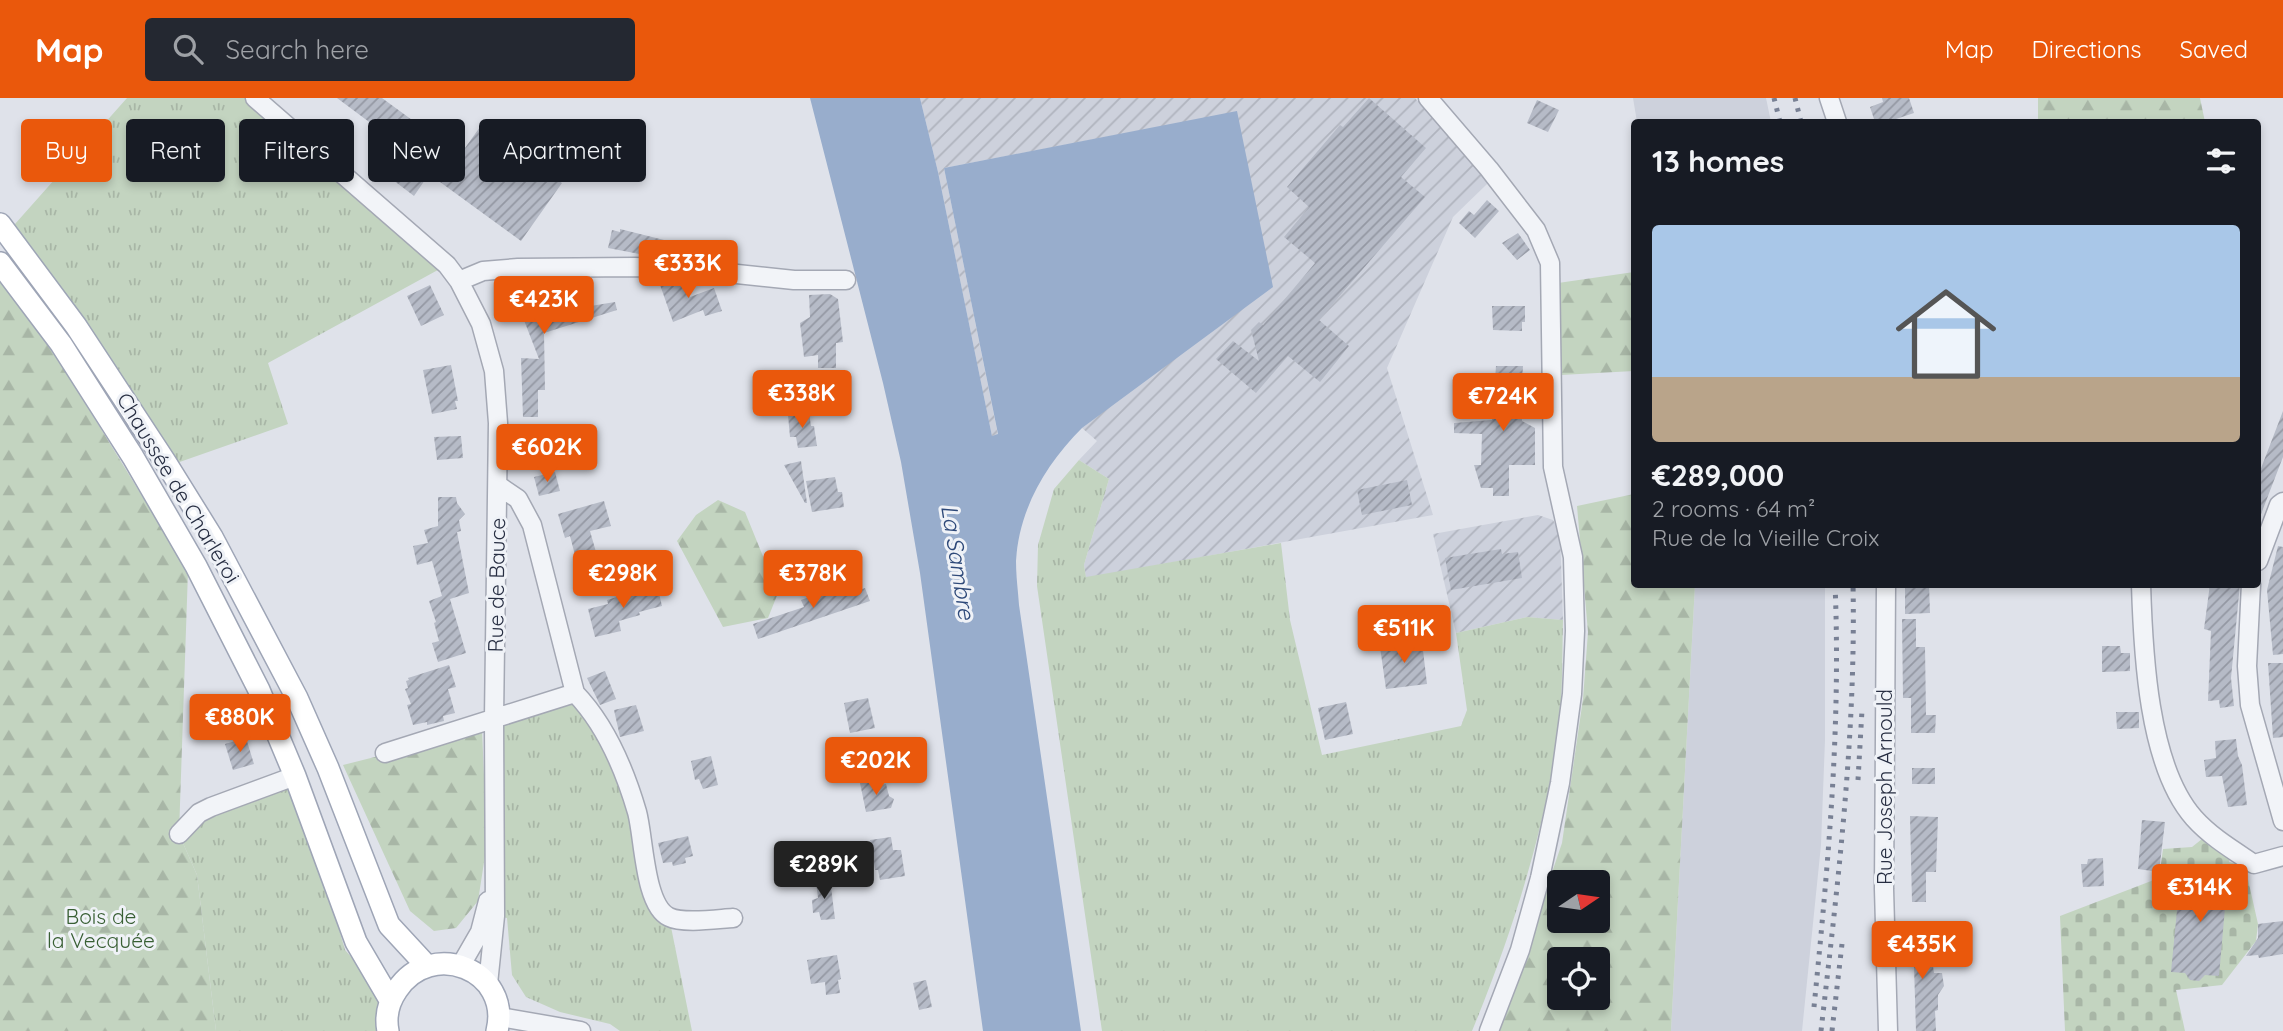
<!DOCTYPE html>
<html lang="en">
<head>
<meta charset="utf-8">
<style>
  :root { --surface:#171b24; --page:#242831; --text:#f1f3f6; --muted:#9ea1a6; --line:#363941; --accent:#ea580c }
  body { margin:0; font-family:Quicksand,sans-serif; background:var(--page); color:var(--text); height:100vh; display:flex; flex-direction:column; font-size:26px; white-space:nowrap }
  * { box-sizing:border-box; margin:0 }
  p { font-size:23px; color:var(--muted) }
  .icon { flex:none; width:38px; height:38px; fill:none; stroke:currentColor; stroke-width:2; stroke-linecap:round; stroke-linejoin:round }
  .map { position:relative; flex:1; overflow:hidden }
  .panel { position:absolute; left:1631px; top:21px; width:630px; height:469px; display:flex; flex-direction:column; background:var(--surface); border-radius:7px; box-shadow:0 4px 10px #0003 }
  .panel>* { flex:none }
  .banner { position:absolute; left:21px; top:21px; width:665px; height:63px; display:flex; gap:14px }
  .needle { width:46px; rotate:77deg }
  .tools { position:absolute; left:1547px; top:772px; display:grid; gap:14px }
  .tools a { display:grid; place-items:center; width:63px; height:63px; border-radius:7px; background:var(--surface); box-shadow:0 4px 10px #0003; font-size:35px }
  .price { position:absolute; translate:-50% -60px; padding:0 16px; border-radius:7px; background:var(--accent); color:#fff; font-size:23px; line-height:46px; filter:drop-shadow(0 2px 4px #0008) }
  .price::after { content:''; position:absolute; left:50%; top:42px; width:21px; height:16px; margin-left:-10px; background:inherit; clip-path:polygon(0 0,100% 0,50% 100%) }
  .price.current { background:#222; color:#fff }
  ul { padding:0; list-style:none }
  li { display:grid; align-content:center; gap:14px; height:371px; padding:0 21px }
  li+li { border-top:2px solid var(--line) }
  li span { display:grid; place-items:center; height:217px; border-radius:7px; color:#555 }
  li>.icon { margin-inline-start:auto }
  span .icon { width:126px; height:126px; fill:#fffc; stroke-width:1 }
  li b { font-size:30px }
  h2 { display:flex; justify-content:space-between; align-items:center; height:84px; padding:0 21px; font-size:30px }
  .tag { padding:0 24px; border-radius:7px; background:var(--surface); box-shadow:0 4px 10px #0003; font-size:24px; line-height:63px }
  .tag.current { background:var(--accent); color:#fff }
  header { display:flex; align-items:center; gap:42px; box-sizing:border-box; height:98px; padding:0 35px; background:var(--accent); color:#fff }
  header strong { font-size:33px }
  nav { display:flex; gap:38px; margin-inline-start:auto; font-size:24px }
  .search { width:490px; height:63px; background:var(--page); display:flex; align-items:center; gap:18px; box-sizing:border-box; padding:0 24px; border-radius:7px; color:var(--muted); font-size:26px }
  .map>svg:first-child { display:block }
  .built { fill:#cdd1dc }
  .industrial { fill:url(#industrial-furrows) }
  .grass { fill:url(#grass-tufts) }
  .forest { fill:url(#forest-firs); fill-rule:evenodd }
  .cemetery { fill:url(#cemetery-stones) }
  .water { fill:#98adcc }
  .building { fill:url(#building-hatch) }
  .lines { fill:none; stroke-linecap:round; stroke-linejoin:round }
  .minor-casing { stroke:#a4a8b4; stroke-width:21 }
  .major-casing { stroke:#9ea5b6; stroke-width:24 }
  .minor { stroke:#f2f4f8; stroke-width:18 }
  .major { stroke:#fff; stroke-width:21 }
  .rail { stroke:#788094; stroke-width:5; stroke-dasharray:3.5 7; stroke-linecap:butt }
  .labels { text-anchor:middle; stroke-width:6; stroke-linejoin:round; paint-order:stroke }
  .street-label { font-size:21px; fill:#272e42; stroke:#eff2f7 }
  .park-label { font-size:21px; fill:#385f33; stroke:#eff2f7 }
  .water-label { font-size:23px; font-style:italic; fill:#2e4979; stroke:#eff2f7 }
</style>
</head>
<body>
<header>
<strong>Map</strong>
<div class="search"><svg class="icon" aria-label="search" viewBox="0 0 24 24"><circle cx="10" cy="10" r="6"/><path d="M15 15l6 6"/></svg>Search here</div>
<nav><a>Map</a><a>Directions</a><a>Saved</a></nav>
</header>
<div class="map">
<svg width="2283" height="933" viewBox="0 0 2283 933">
  <defs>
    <pattern id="industrial-furrows" width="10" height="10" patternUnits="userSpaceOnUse" patternTransform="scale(1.75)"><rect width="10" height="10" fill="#cdd1dc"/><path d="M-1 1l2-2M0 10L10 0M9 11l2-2" fill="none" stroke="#b0b4be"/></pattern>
    <pattern id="grass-tufts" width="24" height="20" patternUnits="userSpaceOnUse" patternTransform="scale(1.75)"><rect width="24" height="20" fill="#c3d4c0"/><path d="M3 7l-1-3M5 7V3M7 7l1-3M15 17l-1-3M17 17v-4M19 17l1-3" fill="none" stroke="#a8b6a6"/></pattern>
    <pattern id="forest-firs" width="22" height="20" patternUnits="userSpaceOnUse" patternTransform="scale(1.75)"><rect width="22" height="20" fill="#c3d4c0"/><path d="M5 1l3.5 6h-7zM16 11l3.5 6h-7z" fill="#a8b6a6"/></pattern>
    <pattern id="cemetery-stones" width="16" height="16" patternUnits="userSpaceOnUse" patternTransform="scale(1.75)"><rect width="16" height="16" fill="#c3d4c0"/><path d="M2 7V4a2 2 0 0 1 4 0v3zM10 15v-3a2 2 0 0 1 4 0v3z" fill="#a8b6a6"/></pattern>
    <pattern id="building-hatch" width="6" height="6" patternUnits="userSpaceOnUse" patternTransform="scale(1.75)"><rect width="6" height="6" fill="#b6bbc7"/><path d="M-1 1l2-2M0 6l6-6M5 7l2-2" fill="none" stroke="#9498a3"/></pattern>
  </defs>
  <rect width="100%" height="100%" fill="#dfe2ea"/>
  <path class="built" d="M1633 0H1766L1771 24H1637Z
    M1695 487H1825V642L1821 747 1802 933H1671Z"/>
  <path class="industrial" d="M920 0H1415L1489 84 1453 119 1387 270 1433 417 1086 480 1084 467 1109 381 1079 362 1097 343 1082 330 1108 310 1237 14 944 70 998 337 992 338 938 74Z
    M1538 417 1553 422 1560 435 1563 522 1527 519 1456 535 1433 436Z"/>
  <path class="grass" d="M127 0H256L447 167 268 265 288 326 174 366 7 135Z
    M1079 362 1109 381 1084 467 1086 479 1281 445 1290 522 1322 657 1461 628 1467 612 1456 535 1527 519 1563 522C1562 560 1563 609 1557 645 1541 745 1510 841 1472 933H1102L1037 488 1038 447 1054 391Z
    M575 595 618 665 649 780 669 819 692 933H620L610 926 560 914 526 899 512 877 507 820 495 818 494 621Z
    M295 678 345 852 390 902 388 933H216L197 777 179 736Z"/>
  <path class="forest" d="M2038 0H2200L2205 24H2038Z
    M1634 174V273L1561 277 1558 185Z
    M0 183 52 251 188 473 179 736 197 777 216 933H0Z
    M1634 396V486L1695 487 1671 933H1498L1562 745 1583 601 1588 534 1577 408ZM1559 784H1598V822H1559ZM1559 861H1598V900H1559Z
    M718 402 745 414 778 495 768 520 723 529 677 443 696 417Z
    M482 632 487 745 478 803 456 830 434 833 410 813 343 667Z"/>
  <path class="cemetery" d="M2202 741 2230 760 2229 764 2245 768 2258 826 2256 843 2222 887 2176 892 2185 933H2065L2060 818 2159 780 2163 751 2192 749Z"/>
  <path class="water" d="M810 0H920L938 74 992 338 998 336 944 70 1237 13 1273 189 1082 330C1046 366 1019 411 1016 463 1016 478 1018 493 1019 507L1081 933H983L920 475 901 364 883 285Z"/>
  <path class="building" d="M337 0H382L460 57 480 29 562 85 521 143 429 76 414 98 372 66 392 41Z
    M1369 0 1426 50 1401 79 1425 99 1319 222 1349 248 1320 284 1288 258 1256 295 1216 261 1233 243 1259 263 1251 232 1259 224 1263 227 1315 165 1284 139 1309 109 1287 89 1340 27 1343 29Z
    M1882 0H1909L1914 15 1887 24H1875L1870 9 1883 4Z
    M1537 2 1559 12 1548 34 1527 25Z
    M1487 102 1499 113 1475 140 1459 125 1469 113 1474 117Z
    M620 131 672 144 668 159 650 158 608 150 612 132 620 134Z
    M1518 135 1530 152 1517 162 1502 145Z
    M522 181H534L548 215 615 204 617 212 544 235 545 292H538V319H523L521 260 539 261 510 186Z
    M658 181 678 182V184L685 183 690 199 714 190 722 213 705 218 703 212 673 224Z
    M430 187 444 217 421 228 407 198Z
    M830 196 838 201 843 244 836 245V270H818V257L804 259 800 225 810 219 809 197Z
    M1492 208H1525V224H1522V233L1493 232Z
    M451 267 458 303H455L457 311 432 316 423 272Z
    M1496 268H1523L1521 296 1522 323 1535 330V367H1509V398H1493V390H1481L1474 367H1481L1482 336 1454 335V325L1492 322Z
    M2283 313V359L2258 424V372L2260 373Z
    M809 315 811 328H814L817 348 798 350 796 339H790L788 317Z
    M461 338 463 360 437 362 434 339Z
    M801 363 807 405H805L784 367Z
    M555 374 560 393 539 398 534 379Z
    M835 379 838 394H842L844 409 812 414 806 383Z
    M1407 382 1412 407 1362 417 1357 392Z
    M438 399H456L457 405 465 416 459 422 461 433 457 434 469 495 450 501 466 555 438 564 432 545 439 543 434 525 436 524 429 503 442 498 432 463 417 467 413 448 428 445 424 432 438 428Z
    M604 403 611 428 590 433 602 475 581 480 570 438 565 440 558 416Z
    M2278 448 2283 449V556L2273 557 2267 492Z
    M1501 451 1502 456 1518 454 1522 480 1451 492 1445 460Z
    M1905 486H1929L1930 515 1905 516Z
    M2210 486H2240L2231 580 2234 608 2220 610 2219 602 2208 603 2211 533 2204 531Z
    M657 487 662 508 639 514 640 517 619 523 621 533 595 539 588 511 608 506 607 502Z
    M856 488 857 493 865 490 870 503 758 541 753 526 804 509 801 502 837 489 839 493Z
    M1902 521H1916V549H1925L1926 617H1936L1935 635H1911V600H1903Z
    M1422 544 1427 586 1386 591 1380 549Z
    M2102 548H2120L2121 555H2130V573L2102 574Z
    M2268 565H2283V639L2273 640Z
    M449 567 456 589 448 591 455 615 443 618 444 623 427 627V624L413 627 407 607 411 606 405 591 408 590 406 583 409 582 408 580Z
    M605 573 616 601 600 607 587 580Z
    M868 600 875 630 850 635 844 605Z
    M1346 604 1353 636 1325 642 1318 610Z
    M636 607 644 633 620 639 614 612Z
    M2116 614H2139V630L2117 631Z
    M246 640 254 666 233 672 225 646Z
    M2236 641 2238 658 2242 667 2247 707 2228 709 2222 678 2206 679 2204 662 2216 660 2215 643Z
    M711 658 718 687 703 691 699 681 695 682 691 663Z
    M1912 670H1935V686H1912Z
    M874 683 875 688 886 686 889 698 894 701 891 710 866 714 860 685Z
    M1910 718 1938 719 1936 774H1926V804H1912Z
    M2142 722 2165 724 2159 774 2138 771Z
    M688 738 693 758 685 760 686 765 673 768 672 764 663 765 658 745Z
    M891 739 893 752H901L905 778 880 782 878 772H875L870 742Z
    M2103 760 2104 788 2083 789 2081 766H2087L2088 761Z
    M2181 771 2228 776 2219 878 2205 877 2199 883 2190 882 2185 875 2171 874Z
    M830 781 835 821 821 822 819 814 813 815 812 802 818 800 816 783Z
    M2283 823V856L2259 860 2258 857 2246 858 2258 840V826Z
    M1897 842H1929L1934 875H1942L1944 888 1938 897V912L1935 913 1936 933H1916L1914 868H1898Z
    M837 857 841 881 838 882 840 895 826 897 825 884 811 886 807 862Z
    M926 882 932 909 919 912 913 885Z"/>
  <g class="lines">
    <g class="minor-casing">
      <path id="minor" d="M255 0 447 167 459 183 481 226 494 273 498 325 494 621 495 818 488 886
        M1428 0 1489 71 1536 132 1550 165 1553 369 1573 459 1575 533 1572 596 1560 685 1540 780 1520 852 1489 933
        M1829 0 1837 24
        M459 183 483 173 518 170 635 169 690 171 794 182H846
        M499 388 518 401 532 427 575 595
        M2258 463 2279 407 2283 404
        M1886 486 1884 791 1888 933
        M2141 486C2143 554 2148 668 2194 720 2211 739 2233 752 2254 766L2283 758
        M2251 486 2247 568 2250 607 2283 723
        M385 655 575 595C605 626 625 673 637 714 644 739 644 807 669 819 683 826 717 821 733 820
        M179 736 199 715 211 709 295 678
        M461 867 480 834 488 803
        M500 919 581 933"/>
    </g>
    <g class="major-casing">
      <path id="major" d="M0 126 76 228 166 365 212 439 297 600 328 670 389 827 426 867
        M0 165 61 246 133 359 196 468 259 592 295 678 356 844 390 902
        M388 933C385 918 388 905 397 892 431 840 512 872 497 933"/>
    </g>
    <use href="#minor" class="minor"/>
    <use href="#major" class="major"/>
    <path class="rail" d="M1774 0 1780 24
      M1795 0 1801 24
      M1858 682 1862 612
      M1814 909C1828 767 1841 629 1835 486
      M1821 933C1838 784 1856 636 1853 486
      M1832 933 1842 846"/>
  </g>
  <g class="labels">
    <g class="street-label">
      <text transform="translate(178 390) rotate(59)" y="7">Chaussée de Charleroi</text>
      <text transform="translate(497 487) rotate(-89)" y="7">Rue de Bauce</text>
      <text transform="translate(1885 689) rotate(-90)" y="7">Rue Joseph Arnould</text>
    </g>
    <g class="park-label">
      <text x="101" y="826">Bois de<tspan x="101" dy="24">la Vecquée</tspan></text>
    </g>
    <g class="water-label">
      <text transform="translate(958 464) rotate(81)" y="8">La Sambre</text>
    </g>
  </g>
</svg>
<div class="tools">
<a><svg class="needle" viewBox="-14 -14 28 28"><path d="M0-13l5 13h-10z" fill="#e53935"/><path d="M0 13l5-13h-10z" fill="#9ea1a6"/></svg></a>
<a><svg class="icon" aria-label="locate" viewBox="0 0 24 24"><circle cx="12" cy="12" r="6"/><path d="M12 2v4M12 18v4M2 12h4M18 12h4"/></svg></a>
</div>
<b class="price" style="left:688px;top:202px">€333K</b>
<b class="price" style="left:544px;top:238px">€423K</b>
<b class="price" style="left:802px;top:332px">€338K</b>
<b class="price" style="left:1503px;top:335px">€724K</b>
<b class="price" style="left:547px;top:386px">€602K</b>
<b class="price" style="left:623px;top:512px">€298K</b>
<b class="price" style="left:813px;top:512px">€378K</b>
<b class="price" style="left:1404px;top:567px">€511K</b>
<b class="price" style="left:240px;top:656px">€880K</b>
<b class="price" style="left:876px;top:699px">€202K</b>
<b class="price current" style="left:824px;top:803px">€289K</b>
<b class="price" style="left:2200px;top:826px">€314K</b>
<b class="price" style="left:1922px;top:883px">€435K</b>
<div class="banner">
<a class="tag current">Buy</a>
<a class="tag">Rent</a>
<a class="tag">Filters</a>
<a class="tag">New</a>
<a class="tag">Apartment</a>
</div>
<section class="panel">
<h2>13 homes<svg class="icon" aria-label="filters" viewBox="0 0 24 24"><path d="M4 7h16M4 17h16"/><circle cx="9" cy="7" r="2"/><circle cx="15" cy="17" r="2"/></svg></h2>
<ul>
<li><span style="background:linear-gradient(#a9c7e8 70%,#b9a48a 0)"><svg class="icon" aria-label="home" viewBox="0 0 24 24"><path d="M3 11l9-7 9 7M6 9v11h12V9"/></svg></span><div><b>€289,000</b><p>2 rooms · 64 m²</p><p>Rue de la Vieille Croix</p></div></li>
</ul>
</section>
</div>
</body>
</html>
